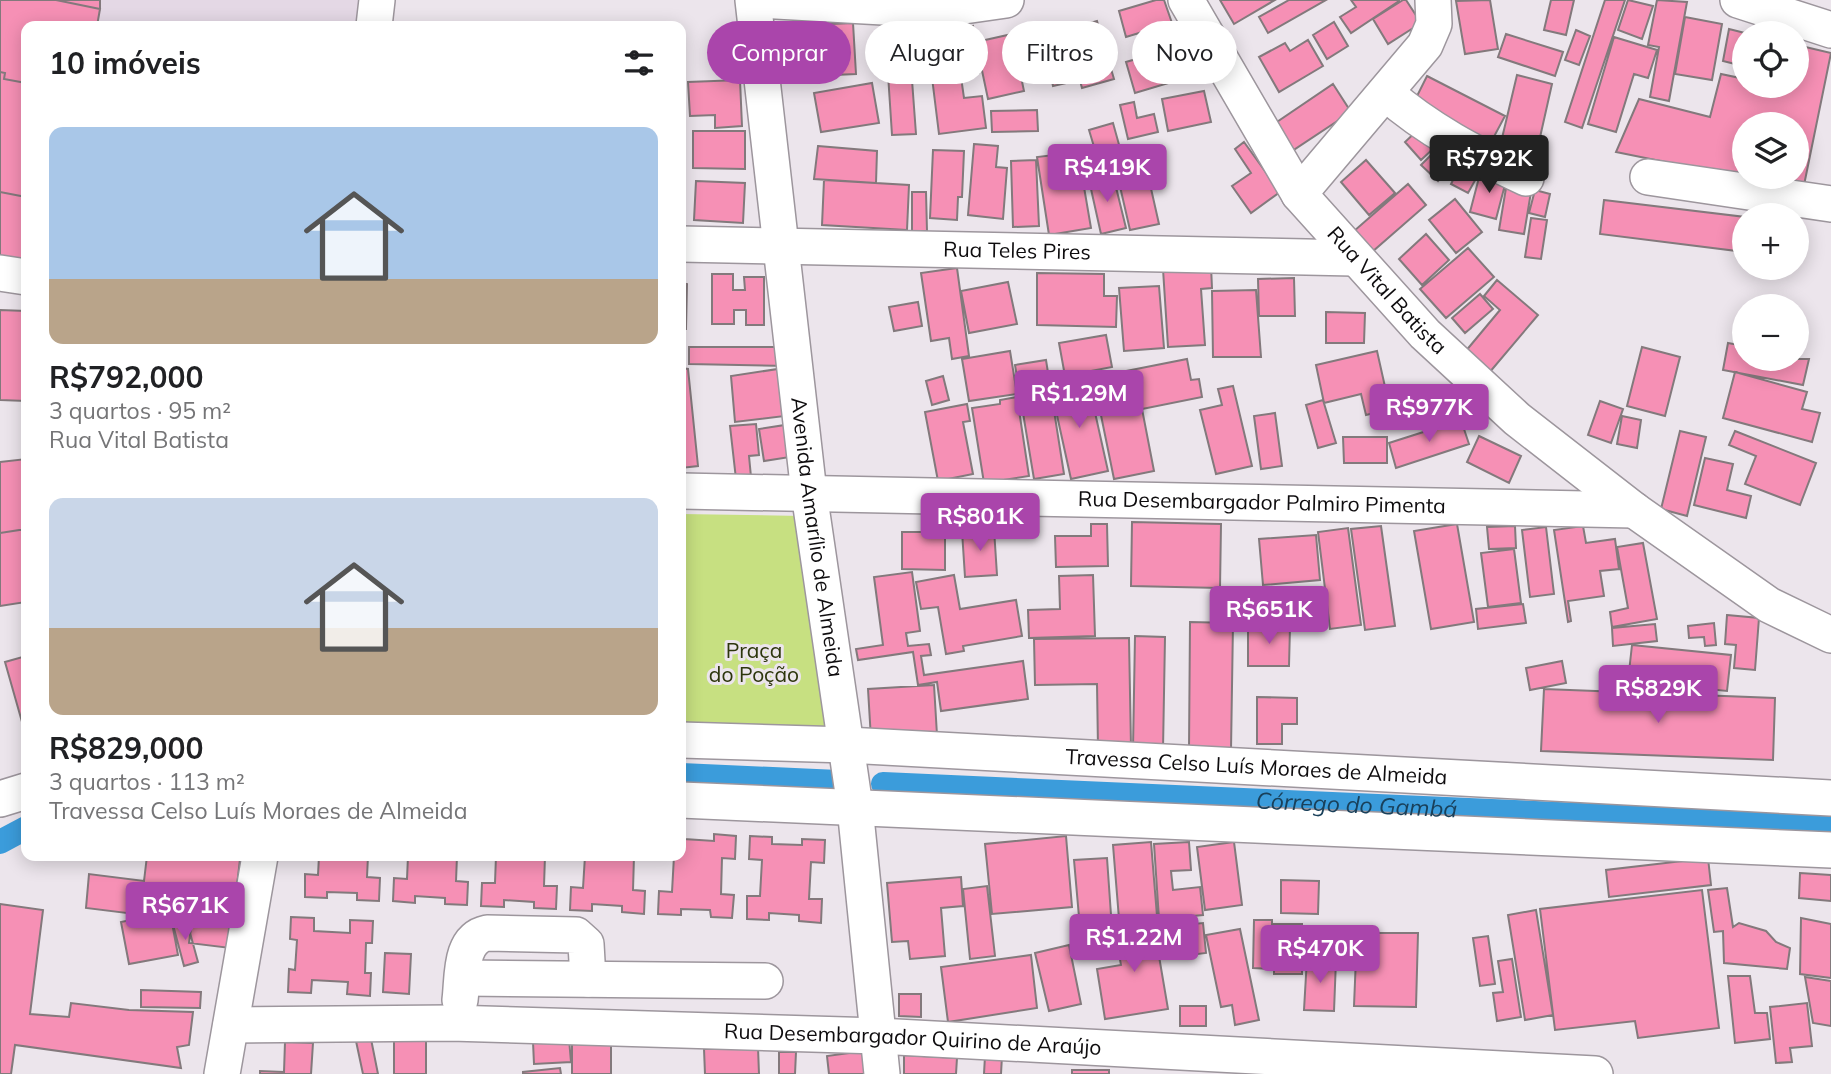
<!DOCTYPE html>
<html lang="pt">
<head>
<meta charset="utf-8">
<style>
  :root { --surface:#fff; --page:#f6f6f6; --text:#202124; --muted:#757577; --accent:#aa45ab }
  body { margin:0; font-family:Mulish,sans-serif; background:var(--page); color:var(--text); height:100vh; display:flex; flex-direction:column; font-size:26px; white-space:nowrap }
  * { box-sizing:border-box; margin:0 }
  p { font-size:23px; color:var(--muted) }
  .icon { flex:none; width:38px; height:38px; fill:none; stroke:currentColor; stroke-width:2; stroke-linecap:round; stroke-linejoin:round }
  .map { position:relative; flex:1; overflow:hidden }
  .side { position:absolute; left:21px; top:21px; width:665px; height:840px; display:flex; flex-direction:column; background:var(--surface); border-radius:14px; box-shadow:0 4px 18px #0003 }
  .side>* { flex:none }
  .hud { position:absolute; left:707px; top:21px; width:665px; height:63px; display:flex; gap:14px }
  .buttons { position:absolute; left:1732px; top:21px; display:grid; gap:14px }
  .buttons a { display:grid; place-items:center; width:77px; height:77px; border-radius:50%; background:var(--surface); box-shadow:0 4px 18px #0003; font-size:35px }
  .price { position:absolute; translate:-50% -60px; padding:0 16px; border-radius:7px; background:var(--accent); color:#fff; font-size:23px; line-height:46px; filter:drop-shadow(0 2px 4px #0008) }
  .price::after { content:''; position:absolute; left:50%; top:42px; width:21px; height:16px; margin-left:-10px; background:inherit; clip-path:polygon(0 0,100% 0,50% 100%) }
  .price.active { background:#222; color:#fff }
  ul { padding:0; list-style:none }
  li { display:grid; align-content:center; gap:14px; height:371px; padding:0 28px }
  li span { display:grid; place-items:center; height:217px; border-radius:14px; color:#555 }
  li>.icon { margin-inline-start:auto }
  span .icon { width:126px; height:126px; fill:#fffc; stroke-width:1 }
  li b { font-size:30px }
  h2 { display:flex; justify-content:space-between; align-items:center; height:84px; padding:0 28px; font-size:30px }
  .chip { padding:0 24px; border-radius:32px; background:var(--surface); box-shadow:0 4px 18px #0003; font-size:24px; line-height:63px }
  .chip.active { background:var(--accent); color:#fff }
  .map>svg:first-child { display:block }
  .built { fill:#e4d8e5 }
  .green { fill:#c7e081 }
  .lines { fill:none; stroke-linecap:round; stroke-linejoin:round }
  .canal { stroke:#3b9cdb; stroke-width:24 }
  .building { fill:#f690b5; stroke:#83797c; stroke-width:2; fill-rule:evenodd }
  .minor-casing { stroke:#9d969d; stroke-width:38 }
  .minor { stroke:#fff; stroke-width:35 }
  .labels { text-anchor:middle; stroke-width:6; stroke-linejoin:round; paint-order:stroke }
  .street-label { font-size:21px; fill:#0e0c0e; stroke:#ece5ec }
  .park-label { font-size:21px; fill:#2d360c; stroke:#ece5ec }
  .water-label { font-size:23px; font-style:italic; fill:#19405a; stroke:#ece5ec }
</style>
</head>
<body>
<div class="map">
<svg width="1831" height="1074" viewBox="0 0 1831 1074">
  <rect width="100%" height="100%" fill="#ece5ec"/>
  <path class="built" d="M0 0H373L370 26H26V263Z"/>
  <path class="green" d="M681 514 802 516 835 734 681 735Z"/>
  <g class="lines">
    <g class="canal">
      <path d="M681 775 838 782"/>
      <path id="s1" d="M883 784 1831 826"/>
      <path d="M0 842 26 828"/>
    </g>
  </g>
  <path class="building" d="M0 0H56L100 9 97 26H26V83L4 79 5 73 0 72Z
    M56 0H100V9Z
    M1156 0H1164L1172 23 1126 37 1119 11Z
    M1220 0H1275L1234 24Z
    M1289 0H1326L1268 33 1259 17Z
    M1351 0H1399V1L1351 33 1340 17 1356 7Z
    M1403 0H1406L1421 23 1388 44 1373 19Z
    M1490 0 1498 49 1465 54 1456 1Z
    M1551 0H1574L1566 35 1544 30Z
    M1605 0H1625L1582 128 1565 122Z
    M1628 0 1653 6 1642 39 1618 30Z
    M1657 0 1687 2 1669 101 1650 97 1659 47 1648 45Z
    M1685 17 1722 24 1712 80 1675 74Z
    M1097 21 1114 79 1082 88 1066 30Z
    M1334 22 1348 46 1327 59 1313 35Z
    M853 23 856 74 811 76 808 25Z
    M1064 24 1075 81 1053 86 1041 28Z
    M908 26 916 134 892 135 885 28Z
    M973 26 979 73 965 74 959 28Z
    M944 27 951 78 961 77 964 98 982 96 986 128 939 134 926 29Z
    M1039 27 1048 70 1030 74 1021 31Z
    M1729 29 1745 33 1739 65 1723 61Z
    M1174 30 1180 51 1197 46 1205 72 1135 93 1126 62 1143 57 1138 41Z
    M1576 30 1590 36 1579 65 1565 60Z
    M1012 34 1024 91 988 99 976 42Z
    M1506 34 1563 52 1555 76 1498 57Z
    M1614 37 1657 50 1648 78 1634 74 1616 132 1588 124Z
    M1308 40 1323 66 1279 92 1259 57 1285 43 1290 51Z
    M1797 45 1831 53 1803 190 1616 152 1639 99 1710 117 1721 74 1740 78 1745 64V86H1797ZM1745 124H1797V177H1745Z
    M0 72 5 73 4 79 26 83V197L0 192Z
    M1517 75 1552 84 1534 164 1498 155Z
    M1427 76 1505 116 1489 146 1412 106Z
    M740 80 742 126 715 128V115L690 116 688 82Z
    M872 83 879 123 821 132 814 93Z
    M1333 84 1351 112 1289 153 1271 126Z
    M1204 91 1211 122 1168 131 1162 99Z
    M1134 102 1137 118 1154 114 1158 132 1128 139 1120 105Z
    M1037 110 1038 131 992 132 991 111Z
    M1113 123 1123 159 1086 170 1081 154 1095 150 1089 130Z
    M1419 129 1435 147 1421 160 1405 142Z
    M693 131H745V169L693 168Z
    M1244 142 1280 192 1251 213 1232 186 1251 173 1235 149Z
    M974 144 998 146 996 167 1007 168 1003 219 968 215Z
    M818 146 877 151 876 183 814 179Z
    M1440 146 1456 162 1438 181 1421 165Z
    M933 150 964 151 962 197H958L957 220 930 218Z
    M1078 152 1091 228 1049 235 1037 157Z
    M1036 160 1039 226 1013 227 1011 161Z
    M1366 160 1395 193 1369 215 1341 182Z
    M1145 162 1159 224 1130 230 1116 169Z
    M1460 166 1478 175 1468 193 1451 184Z
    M1481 170 1507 177 1496 219 1470 212Z
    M1113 175 1126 228 1101 234 1089 180Z
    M824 180 909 185 907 230 822 225Z
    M696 181 745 183 743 223 694 220Z
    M1507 182 1532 186 1524 234 1499 230Z
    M1408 184 1426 205 1372 252 1354 231Z
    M1535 190 1550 194 1545 217 1529 213Z
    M0 192 26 197V263L0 259Z
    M912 192H926L927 231H912Z
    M1455 199 1482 232 1456 253 1429 220Z
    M1604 200 1745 217V252L1600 234Z
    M1531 218 1547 220 1541 259 1525 257Z
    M1426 234 1449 260 1422 285 1399 259Z
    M1468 248 1494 277 1446 318 1420 289Z
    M1211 266 1212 288 1201 289 1205 345 1168 347 1163 269Z
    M957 268 969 356 952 359 949 338 931 341 921 273Z
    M1037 273 1104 274V296H1117L1116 327 1037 325Z
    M712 274H733V290H745L744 277H764V325H746V310H734V324H712Z
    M1294 278 1295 316H1259L1258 279Z
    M1497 280 1538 315 1489 373 1465 352 1500 310 1484 296Z
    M1008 282 1017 324 969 333 961 291Z
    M681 283 687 284 686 329H681Z
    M1159 286 1164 348 1124 351 1119 288Z
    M1256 290 1261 357H1213L1212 291Z
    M1480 294 1493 309 1465 333 1452 318Z
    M918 302 922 326 894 331 889 307Z
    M0 310 26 311V401L0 400Z
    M1326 312 1365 313 1364 343H1326Z
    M1106 335 1112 367 1065 376 1059 343Z
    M1728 343 1745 346V359H1809L1803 385 1723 370Z
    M689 347H782L787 366 689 364Z
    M1642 347 1680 357 1665 416 1627 406Z
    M1010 351 1017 394 969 401 962 359Z
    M1377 351 1390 409 1366 415 1361 394 1324 403 1316 365Z
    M1187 359 1191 380 1199 379 1202 397 1142 409 1154 471 1114 479 1094 381 1122 375 1121 372Z
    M1046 360 1064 474 1034 479 1015 365Z
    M681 368 688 369 698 466 681 468Z
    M778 369 785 416 735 422 731 376Z
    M1735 372 1807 392 1802 409 1820 413 1812 442 1723 418Z
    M943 376 949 400 932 405 926 381Z
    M1088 381 1108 471 1071 479 1051 388Z
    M1233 386 1252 466 1216 474 1200 410 1222 405 1218 389Z
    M1017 397 1029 476 984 483 972 408 1000 404V400Z
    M1323 400 1336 443 1318 448 1306 405Z
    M1600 401 1623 409 1611 443 1588 435Z
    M967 404 970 421 963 422 973 474 938 481 925 412Z
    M1275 413 1282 466 1261 469 1254 416Z
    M1622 416 1641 420 1637 448 1617 444Z
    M1461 420 1469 444 1396 468 1389 443Z
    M756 424 759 455 749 456 751 477 736 479 730 426Z
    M785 425 790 457 764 461 759 429Z
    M1680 431 1706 437 1687 516 1661 509Z
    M1735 431 1816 463 1800 505 1745 484 1756 456 1729 445Z
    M1479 436 1521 456 1509 483 1467 462Z
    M1343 437H1387V463H1344Z
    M1705 458 1733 464 1727 490 1751 496 1746 518 1694 505Z
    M26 459V529L0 533V462Z
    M1132 522 1221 524 1220 588 1131 586Z
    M1091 524H1107L1108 566 1056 567 1055 536H1091Z
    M1457 524 1474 622 1431 629 1414 531Z
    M1381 526 1395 626 1365 630 1351 529Z
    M1515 526 1516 548 1489 549 1487 527Z
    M1583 526 1586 543 1615 539 1619 569 1600 571 1604 596 1568 601 1571 621 1568 622 1554 530Z
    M1546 527 1554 594 1530 597 1522 530Z
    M1348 528 1361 625 1330 629 1318 532Z
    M26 529V602L0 606V533Z
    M994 529 997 575 965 577 962 531Z
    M902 532H945V570L902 569Z
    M1316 535 1320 580 1263 585 1259 539Z
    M1643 543 1657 619 1612 627 1610 612 1628 608 1617 547Z
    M1514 549 1521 603 1488 607 1481 553Z
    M912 572 920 631 906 633 908 646 929 644 931 655 921 656 924 675 1023 661 1028 699 941 711 937 682 918 685 913 652 858 660 856 649 883 645 874 577Z
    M954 575 960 609 1016 600 1022 636 963 646 964 651 946 654 938 607 921 609 916 582Z
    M1093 575 1095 636 1029 638 1028 610 1060 609 1059 576Z
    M1321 600 1323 630 1305 631 1303 602Z
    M1523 604 1526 623 1478 629 1476 609Z
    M1727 615 1759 618 1755 670 1734 668 1736 645 1725 644Z
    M1190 622 1233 623 1231 750 1189 749Z
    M1714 623 1716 645 1705 646 1704 637 1689 638 1688 626Z
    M1655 624 1657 641 1613 646 1612 628Z
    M1248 626 1290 627 1289 666H1248Z
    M1135 636 1165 637 1163 750 1133 749Z
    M1129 638 1131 748H1098L1097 684 1035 685 1034 639Z
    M1632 645 1731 655 1727 691 1628 681Z
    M26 656V736L5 662Z
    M1562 661 1566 683 1530 690 1526 668Z
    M934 685 937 735 871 739 868 689Z
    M1544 689 1775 698 1773 760 1541 751Z
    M1257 697 1297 698V724H1282V744H1257Z
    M681 833H684V839L714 841V834L736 836 735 859 722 858 721 894 734 895 732 918 711 917 710 910 681 909V915L658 914 659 891 672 892 674 856H681Z
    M750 836 772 837V844L802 845V839L825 840 824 863 811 862 809 899H822L821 923 799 921V915L769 913V920L747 919V896H760L762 860 749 859Z
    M1066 836 1072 907 992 914 985 844Z
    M1151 842 1157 916 1119 919 1113 845Z
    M1189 842 1191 870 1171 871 1173 890 1200 887 1203 915 1159 919 1154 844Z
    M1234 842 1242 905 1205 910 1197 847Z
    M147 856H208L240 859 230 948 189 943 192 921 86 908 89 874 144 881Z
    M319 856H368L367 877 380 878 379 901 357 900V893L327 892V898L305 897V874L318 875Z
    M408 856H457L456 881 468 882 467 905 445 904V898L415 896V903L393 901 394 878 407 879Z
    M496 856H545L544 886H557L556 909 534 908V902L504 900V907L481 906 482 883H495Z
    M585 856H634L633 890 645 891 644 914 622 912V906L592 904V911L570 910 571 887 583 888Z
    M1107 858 1111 915 1079 917 1074 860Z
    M1708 858 1711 885 1609 897 1606 870Z
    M1800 873 1831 875V901L1799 898Z
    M961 877 963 906 941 908 945 956 910 959 908 941 892 942 887 883Z
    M1281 880 1319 881 1318 914 1281 913Z
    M987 886 995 956 970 959 963 889Z
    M1727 888 1733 927 1739 923 1766 931 1776 942 1790 948 1787 969 1724 963 1723 931 1714 932 1708 890Z
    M1702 890 1719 1028 1638 1038 1635 1021 1555 1030 1540 909Z
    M0 904 43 910 30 1014 69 1017 71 1003 129 1010 193 1012 189 1045 177 1047 181 1068 15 1045 11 1074H0Z
    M1536 910 1553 1015 1525 1020 1508 915Z
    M170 912 178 955 129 964 121 922Z
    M291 917 314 918V931L350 933V920L373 921 372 943H366L365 973H371L370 996 347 994 348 982 312 980 311 993 288 992 289 969 295 970 297 940 290 939Z
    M186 918 198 962 184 966 172 921Z
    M1801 918 1831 924V978L1800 974Z
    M1254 920H1272V969L1253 968Z
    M1153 921 1168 1009 1105 1019 1097 969 1121 965 1114 927Z
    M1203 923 1206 953 1166 958 1163 927Z
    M1274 924H1302V974H1274Z
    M1240 929 1259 1020 1235 1025 1232 1005 1221 1007 1206 935Z
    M1357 933H1418L1416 1007 1354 1006Z
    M1488 936 1495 984 1480 986 1473 938Z
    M1069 945 1081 1004 1049 1011 1035 953Z
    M385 953 411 954 409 994 383 992Z
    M1031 955 1037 1008 948 1022 941 967Z
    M1307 958 1336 960 1334 1011 1304 1010Z
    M1512 959 1521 1017 1497 1021 1493 993 1503 992 1498 961Z
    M1728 976H1750L1755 1013H1767L1770 1039 1735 1043Z
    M1805 977 1831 981V1026L1813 1023Z
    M141 990 201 992 200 1008 141 1007Z
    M899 994H921V1017L899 1016Z
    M1807 1003 1812 1046 1790 1048 1792 1062 1776 1063 1770 1007Z
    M1180 1006H1206V1026H1180Z
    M371 1039 378 1074H363L356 1041Z
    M394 1039 426 1040V1074H394Z
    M569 1039 571 1062 534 1064 533 1042Z
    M285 1042 313 1043 311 1074H260V1071L284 1072Z
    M611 1043V1074H572V1044Z
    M758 1047 759 1074H705L704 1049Z
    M864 1051 867 1074H829L827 1056Z
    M779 1052H796L795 1074H779Z
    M904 1055 957 1058 956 1074H904Z
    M985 1056H1002L1001 1074H984Z
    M560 1068 561 1074H523V1072Z
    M1072 1070H1109V1074H1072Z"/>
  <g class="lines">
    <g class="minor-casing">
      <g id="minor">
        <path id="s2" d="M753 0 809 493 855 807 882 1074"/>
        <path d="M757 0 936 10 1006 0"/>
        <path id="s3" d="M1186 0 1299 194 1425 334 1517 419 1634 510 1769 605 1831 635"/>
        <path d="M1738 0 1831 30"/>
        <path d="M374 26 377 0"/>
        <path d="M1386 93C1428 130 1475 154 1526 178"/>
        <path d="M1648 177 1831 204"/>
        <path d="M1299 194 1425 45 1434 24 1433 0"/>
        <path id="s4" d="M681 244 1354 258"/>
        <path d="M0 273 26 277"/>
        <path id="s5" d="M681 491 1634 510"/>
        <path id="s6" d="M681 740 847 745 1831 798"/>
        <path d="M0 799 26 791"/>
        <path d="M681 800 1831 850"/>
        <path d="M463 978 765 981"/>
        <path d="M460 1000C463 977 459 939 487 933L576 935 586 944 588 979"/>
        <path id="s7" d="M231 1025 451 1023 878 1036 1595 1074"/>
        <path d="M222 1074 260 856"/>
      </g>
    </g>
    <use href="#minor" class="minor"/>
  </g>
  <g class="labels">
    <g class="street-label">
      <text dy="7" stroke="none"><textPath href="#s4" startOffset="336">Rua Teles Pires</textPath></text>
      <text dy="7" stroke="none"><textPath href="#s3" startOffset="355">Rua Vital Batista</textPath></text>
      <text dy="7" stroke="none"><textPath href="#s5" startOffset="581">Rua Desembargador Palmiro Pimenta</textPath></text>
      <text dy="7" stroke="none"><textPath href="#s2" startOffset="541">Avenida Amarílio de Almeida</textPath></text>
      <text dy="7" stroke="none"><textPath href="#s6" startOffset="576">Travessa Celso Luís Moraes de Almeida</textPath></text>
      <text dy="7" stroke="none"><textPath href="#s7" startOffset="682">Rua Desembargador Quirino de Araújo</textPath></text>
    </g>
    <g class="park-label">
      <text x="754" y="658">Praça<tspan x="754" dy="24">do Poção</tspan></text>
    </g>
    <g class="water-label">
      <text dy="8" stroke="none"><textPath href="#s1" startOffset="474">Córrego do Gambá</textPath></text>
    </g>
  </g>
</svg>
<div class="buttons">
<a><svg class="icon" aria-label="locate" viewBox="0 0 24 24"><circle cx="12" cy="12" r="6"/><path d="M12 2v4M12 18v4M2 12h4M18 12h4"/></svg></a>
<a><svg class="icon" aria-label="layers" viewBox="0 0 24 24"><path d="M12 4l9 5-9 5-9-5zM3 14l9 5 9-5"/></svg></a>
<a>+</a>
<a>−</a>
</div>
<b class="price active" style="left:1489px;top:195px">R$792K</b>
<b class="price" style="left:1107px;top:204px">R$419K</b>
<b class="price" style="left:1079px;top:430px">R$1.29M</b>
<b class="price" style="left:1429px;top:444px">R$977K</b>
<b class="price" style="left:980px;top:553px">R$801K</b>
<b class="price" style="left:1269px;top:646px">R$651K</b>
<b class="price" style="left:1658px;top:725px">R$829K</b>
<b class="price" style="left:185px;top:942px">R$671K</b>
<b class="price" style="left:1134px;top:974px">R$1.22M</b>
<b class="price" style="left:1320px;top:985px">R$470K</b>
<div class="hud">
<a class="chip active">Comprar</a>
<a class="chip">Alugar</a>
<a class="chip">Filtros</a>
<a class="chip">Novo</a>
</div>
<section class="side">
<h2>10 imóveis<svg class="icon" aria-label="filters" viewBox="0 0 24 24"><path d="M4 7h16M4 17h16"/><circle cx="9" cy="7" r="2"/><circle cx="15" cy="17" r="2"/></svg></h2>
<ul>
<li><span style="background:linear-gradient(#a9c7e8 70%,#b9a48a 0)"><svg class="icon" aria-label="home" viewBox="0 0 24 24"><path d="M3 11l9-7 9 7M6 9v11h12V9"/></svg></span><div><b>R$792,000</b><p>3 quartos · 95 m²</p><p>Rua Vital Batista</p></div></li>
<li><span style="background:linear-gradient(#c9d6e8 60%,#b9a48a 0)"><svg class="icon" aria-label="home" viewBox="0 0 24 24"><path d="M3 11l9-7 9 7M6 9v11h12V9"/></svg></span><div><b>R$829,000</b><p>3 quartos · 113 m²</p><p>Travessa Celso Luís Moraes de Almeida</p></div></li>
</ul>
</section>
</div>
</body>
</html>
